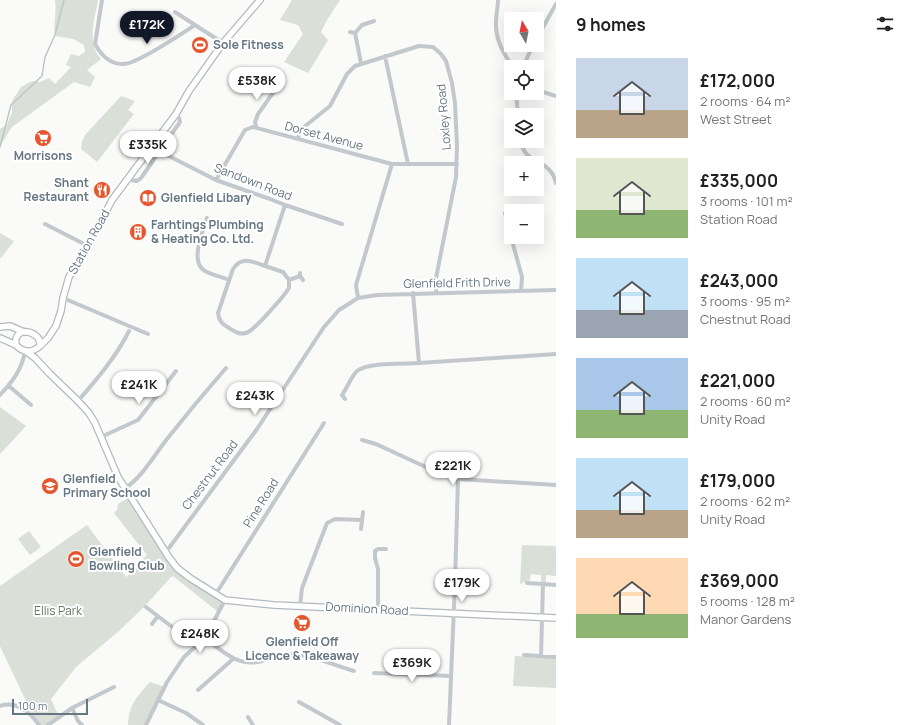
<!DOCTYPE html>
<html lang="en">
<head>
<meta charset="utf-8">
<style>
  :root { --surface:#fff; --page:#f6f6f6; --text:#202124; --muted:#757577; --accent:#111827 }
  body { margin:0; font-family:Manrope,sans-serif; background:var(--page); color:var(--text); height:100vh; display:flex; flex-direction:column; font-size:15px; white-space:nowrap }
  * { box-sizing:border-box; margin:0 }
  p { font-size:13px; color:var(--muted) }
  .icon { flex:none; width:22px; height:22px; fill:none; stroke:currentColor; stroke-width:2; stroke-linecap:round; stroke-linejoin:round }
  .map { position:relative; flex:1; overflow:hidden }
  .side { display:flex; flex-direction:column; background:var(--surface); width:360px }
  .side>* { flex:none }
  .needle { width:26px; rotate:350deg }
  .controls { position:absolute; left:504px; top:12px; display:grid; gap:8px }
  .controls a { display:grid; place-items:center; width:40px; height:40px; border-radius:0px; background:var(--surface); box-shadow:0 4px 16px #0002; font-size:20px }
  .scale { position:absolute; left:12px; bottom:10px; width:76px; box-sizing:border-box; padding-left:4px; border:2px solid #657683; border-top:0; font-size:11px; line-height:14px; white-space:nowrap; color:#657683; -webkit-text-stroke:3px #fff; paint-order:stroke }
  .price { position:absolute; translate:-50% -34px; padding:0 9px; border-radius:14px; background:#fff; color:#222; font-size:13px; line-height:26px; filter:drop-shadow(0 1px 2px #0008) }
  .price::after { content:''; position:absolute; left:50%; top:24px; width:12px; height:9px; margin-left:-6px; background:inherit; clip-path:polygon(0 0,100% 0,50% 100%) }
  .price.current { background:var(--accent); color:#fff }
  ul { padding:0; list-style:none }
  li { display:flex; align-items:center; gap:12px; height:100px; padding:0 20px }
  li span { display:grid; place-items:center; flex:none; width:112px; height:80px; border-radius:0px; color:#555 }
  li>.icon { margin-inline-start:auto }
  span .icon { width:48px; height:48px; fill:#fffc; stroke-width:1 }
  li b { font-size:17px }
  h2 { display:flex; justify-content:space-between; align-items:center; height:48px; padding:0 20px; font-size:17px }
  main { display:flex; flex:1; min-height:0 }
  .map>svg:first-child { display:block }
  .green { fill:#dadfd7 }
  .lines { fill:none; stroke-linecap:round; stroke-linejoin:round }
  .stream { stroke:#bbc7cb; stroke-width:1.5 }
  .secondary-casing { stroke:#b3babf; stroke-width:8 }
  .street { stroke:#c3c8cc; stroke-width:4 }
  .secondary { stroke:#fff; stroke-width:5.5 }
  .labels { text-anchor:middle; stroke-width:4; stroke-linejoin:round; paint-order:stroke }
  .poi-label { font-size:12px; font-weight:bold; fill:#657683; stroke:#fff; text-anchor:start }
  .street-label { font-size:12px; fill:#657683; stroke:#fff }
  .park-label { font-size:12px; fill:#687a64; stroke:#fff }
</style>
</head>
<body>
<main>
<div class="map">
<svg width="556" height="725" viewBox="0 0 556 725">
  <rect width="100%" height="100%" fill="#fafaf8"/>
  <path class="green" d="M55 0H98C95 19 86 43 101 59L87 70 95 77 90 87 74 82 12 127 0 146V129L7 125 12 112V101L21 87 32 81 40 82 49 78 55 84 71 67 66 65 71 54 79 56 85 52 84 45 73 39 55 36C53 24 57 12 55 0Z
    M292 0H340L327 20 321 32 328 40 308 73 284 62 303 34 298 25 280 20Z
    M121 96 135 101 128 110 134 114 97 162 81 149 82 142 85 135Z
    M0 233 14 241 1 258H0Z
    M0 407 26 426 0 454Z
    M130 497 177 568 225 600 218 612 173 576 171 577 146 605 119 631 76 667 51 699 59 717 48 725H39L34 718 0 646V586L87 525 126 577 133 572 131 569 147 555 114 513 117 510 118 504Z
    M29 531 41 547 30 555 18 539Z
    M522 545 556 546V576L546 575V582H541V575L531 574 530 580 520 584Z
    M515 656 556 658V688L513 686Z
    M150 682 165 687 145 725H128C129 705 137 696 150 682Z"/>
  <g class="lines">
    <path class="stream" d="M0 147 11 105 42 76 45 57 55 35 64 0"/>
    <g class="secondary-casing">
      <path id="secondary" d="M0 327 10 326 24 332
        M22 332C31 331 41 336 40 346 32 353 23 353 16 345 15 339 16 335 22 332Z
        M0 338 16 345
        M40 346 48 338 56 326 61 311 63 298 69 277 85 252 112 200 176 114 189 91 223 43 260 0
        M27 352 35 358 50 374 78 401 89 413 95 423 118 477 168 556 177 568 190 578 225 600 274 605 556 618"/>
    </g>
    <path class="street" d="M102 0 95 44C101 55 111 65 124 64 139 63 181 34 195 25L223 43
      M498 0C498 7 496 15 496 22 495 38 504 55 513 67
      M175 12 195 25
      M350 32 355 33 362 25 374 21
      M355 33 361 63
      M537 38 556 4
      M385 56 408 164
      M523 67 533 45
      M537 90 556 96
      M516 93 518 115
      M256 127 255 122 258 114 282 80
      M298 139 300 131 304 127 330 106 347 74 355 66 419 46 433 47 441 54 446 61 452 83 455 103 457 146 456 177 436 278V293
      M521 141C523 161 542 159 551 172 554 175 555 180 556 183
      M159 151 216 180 270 199 285 205 342 224
      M128 178 131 180 137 181 141 178 180 122 179 118 176 114
      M216 180 245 130 253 127 392 164H457
      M505 213 511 235
      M207 218C203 232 189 262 205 271 212 275 222 277 229 280
      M45 224 88 246
      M511 237 522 277 521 291
      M265 266C253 262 242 255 233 269L218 313C219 321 222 324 229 328 234 331 239 335 246 333 253 332 284 296 289 288V280L283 272 265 266 285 205
      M300 273V276L303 280
      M289 280 300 276
      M413 293 419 363 556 354
      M63 298 148 334
      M358 298 356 285 392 164
      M9 386 31 405
      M0 395C12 382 22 370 25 351
      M345 399 342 395C347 388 351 377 357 371 368 362 404 364 419 363
      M78 401C97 379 116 357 129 331
      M101 437 138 420 176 371
      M362 440 376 444 443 475 458 479 556 485
      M125 488C141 479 155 454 167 439 186 415 206 391 226 368
      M361 529 363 512
      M164 551 169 548 257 429 324 327 339 310 358 298 377 295 556 290
      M527 583 543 584 541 656
      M543 584 556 585
      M215 594 219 589 324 423
      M300 606 302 588 327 523 335 519 361 520
      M146 607 197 646
      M378 609V569L375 558V551L378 549H386
      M152 624 158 616
      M205 638C222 651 239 668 262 661 271 658 279 654 289 654 309 654 334 665 354 671
      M524 655 556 657
      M374 673 451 676
      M198 690 233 659
      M158 700 186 713 203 725
      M299 702 340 725
      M0 706C16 700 30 712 39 725
      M72 708 78 721 82 725
      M248 717 253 725
      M48 725 72 708 114 687
      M146 725 167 682 184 657 205 638 225 600
      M449 725 455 583 458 479"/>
    <use href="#secondary" class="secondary"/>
  </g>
  <defs>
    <g id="stadium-disc" transform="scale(0.9)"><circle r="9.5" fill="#e4572e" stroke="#fff"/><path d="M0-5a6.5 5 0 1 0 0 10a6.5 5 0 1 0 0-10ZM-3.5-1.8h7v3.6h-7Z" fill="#fff"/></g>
    <g id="supermarket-disc" transform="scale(0.9)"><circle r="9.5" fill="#e4572e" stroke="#fff"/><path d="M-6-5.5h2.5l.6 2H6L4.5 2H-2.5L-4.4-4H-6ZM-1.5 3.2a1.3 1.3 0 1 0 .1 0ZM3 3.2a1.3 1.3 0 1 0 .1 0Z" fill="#fff"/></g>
    <g id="restaurant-disc" transform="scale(0.9)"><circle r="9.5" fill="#e4572e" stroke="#fff"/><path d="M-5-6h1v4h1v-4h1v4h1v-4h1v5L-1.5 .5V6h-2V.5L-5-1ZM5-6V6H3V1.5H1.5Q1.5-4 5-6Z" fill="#fff"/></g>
    <g id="library-disc" transform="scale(0.9)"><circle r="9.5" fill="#e4572e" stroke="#fff"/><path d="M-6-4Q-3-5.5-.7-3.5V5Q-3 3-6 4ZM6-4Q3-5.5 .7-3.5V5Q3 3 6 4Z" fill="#fff"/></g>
    <g id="building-disc" transform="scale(0.9)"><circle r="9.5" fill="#e4572e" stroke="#fff"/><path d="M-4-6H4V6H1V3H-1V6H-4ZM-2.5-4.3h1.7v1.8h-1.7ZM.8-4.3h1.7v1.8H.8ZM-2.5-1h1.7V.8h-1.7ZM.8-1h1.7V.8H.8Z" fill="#fff"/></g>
    <g id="school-disc" transform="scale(0.9)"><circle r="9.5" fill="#e4572e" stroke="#fff"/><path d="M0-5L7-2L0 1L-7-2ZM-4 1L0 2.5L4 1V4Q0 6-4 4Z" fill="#fff"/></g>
  </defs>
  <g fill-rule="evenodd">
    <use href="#stadium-disc" x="200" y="45"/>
    <use href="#supermarket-disc" x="43" y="138"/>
    <use href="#restaurant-disc" x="102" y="190"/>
    <use href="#library-disc" x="148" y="198"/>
    <use href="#building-disc" x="138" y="232"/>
    <use href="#school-disc" x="50" y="486"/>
    <use href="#stadium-disc" x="76" y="559"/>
    <use href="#supermarket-disc" x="302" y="623"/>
  </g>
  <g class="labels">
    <g class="poi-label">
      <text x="213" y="49">Sole Fitness</text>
      <text x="43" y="160" text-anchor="middle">Morrisons</text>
      <text x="89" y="187" text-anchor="end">Shant<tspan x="89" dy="14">Restaurant</tspan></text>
      <text x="161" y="202">Glenfield Libary</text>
      <text x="151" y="229">Farhtings Plumbing<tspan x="151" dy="14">&amp; Heating Co. Ltd.</tspan></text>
      <text x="63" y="483">Glenfield<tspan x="63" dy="14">Primary School</tspan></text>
      <text x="89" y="556">Glenfield<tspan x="89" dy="14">Bowling Club</tspan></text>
      <text x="302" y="646" text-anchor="middle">Glenfield Off<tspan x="302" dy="14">Licence &amp; Takeaway</tspan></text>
    </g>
    <g class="street-label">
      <text transform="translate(444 117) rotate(-95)" y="4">Loxley Road</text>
      <text transform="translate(324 136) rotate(15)" y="4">Dorset Avenue</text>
      <text transform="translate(253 182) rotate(21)" y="4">Sandown Road</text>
      <text transform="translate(89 242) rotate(-61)" y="4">Station Road</text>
      <text transform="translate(457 283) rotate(-1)" y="4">Glenfield Frith Drive</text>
      <text transform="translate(210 475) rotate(-53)" y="4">Chestnut Road</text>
      <text transform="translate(261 503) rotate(-58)" y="4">Pine Road</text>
      <text transform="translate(367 609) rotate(3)" y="4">Dominion Road</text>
    </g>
    <g class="park-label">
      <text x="58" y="615">Ellis Park</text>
    </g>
  </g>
</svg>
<div class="controls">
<a><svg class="needle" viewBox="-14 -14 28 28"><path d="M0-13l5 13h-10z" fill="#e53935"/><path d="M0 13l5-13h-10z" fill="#757577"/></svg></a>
<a><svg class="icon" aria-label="locate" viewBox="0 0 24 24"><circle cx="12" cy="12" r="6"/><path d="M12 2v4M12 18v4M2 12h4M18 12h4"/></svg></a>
<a><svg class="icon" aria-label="layers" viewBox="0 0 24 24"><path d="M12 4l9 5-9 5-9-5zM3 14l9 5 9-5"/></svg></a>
<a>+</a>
<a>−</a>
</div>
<div class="scale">100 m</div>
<b class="price current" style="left:147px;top:45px">£172K</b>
<b class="price" style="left:257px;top:101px">£538K</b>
<b class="price" style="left:148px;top:165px">£335K</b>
<b class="price" style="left:139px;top:405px">£241K</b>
<b class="price" style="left:255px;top:416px">£243K</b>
<b class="price" style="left:453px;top:486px">£221K</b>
<b class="price" style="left:462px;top:603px">£179K</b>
<b class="price" style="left:200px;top:654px">£248K</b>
<b class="price" style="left:412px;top:683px">£369K</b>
</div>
<section class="side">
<h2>9 homes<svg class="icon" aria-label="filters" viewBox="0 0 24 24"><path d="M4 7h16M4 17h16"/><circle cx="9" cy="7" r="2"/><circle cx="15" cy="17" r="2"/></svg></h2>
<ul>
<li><span style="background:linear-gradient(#c9d6e8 65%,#b9a48a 0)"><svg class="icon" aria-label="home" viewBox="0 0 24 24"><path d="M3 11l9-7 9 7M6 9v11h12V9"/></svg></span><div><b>£172,000</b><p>2 rooms · 64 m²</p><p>West Street</p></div></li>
<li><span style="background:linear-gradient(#dfe7d0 65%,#8fb573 0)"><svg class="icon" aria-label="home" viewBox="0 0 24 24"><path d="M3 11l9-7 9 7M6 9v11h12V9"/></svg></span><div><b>£335,000</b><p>3 rooms · 101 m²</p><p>Station Road</p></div></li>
<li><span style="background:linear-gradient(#bfe0f5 65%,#9aa5b1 0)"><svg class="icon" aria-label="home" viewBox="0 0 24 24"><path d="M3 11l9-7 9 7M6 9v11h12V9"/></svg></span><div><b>£243,000</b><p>3 rooms · 95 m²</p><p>Chestnut Road</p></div></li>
<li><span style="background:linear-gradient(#a9c7e8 65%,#8fb573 0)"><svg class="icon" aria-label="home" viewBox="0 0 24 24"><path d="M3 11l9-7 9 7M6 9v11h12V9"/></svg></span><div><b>£221,000</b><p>2 rooms · 60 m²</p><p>Unity Road</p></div></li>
<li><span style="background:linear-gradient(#bfe0f5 65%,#b9a48a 0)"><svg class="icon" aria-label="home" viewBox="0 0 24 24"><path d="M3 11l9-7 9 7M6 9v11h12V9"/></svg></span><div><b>£179,000</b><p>2 rooms · 62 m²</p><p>Unity Road</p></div></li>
<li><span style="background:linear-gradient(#ffd9b3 70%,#8fb573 0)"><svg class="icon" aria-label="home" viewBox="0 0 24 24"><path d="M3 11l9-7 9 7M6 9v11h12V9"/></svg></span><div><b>£369,000</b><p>5 rooms · 128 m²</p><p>Manor Gardens</p></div></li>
</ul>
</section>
</main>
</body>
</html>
